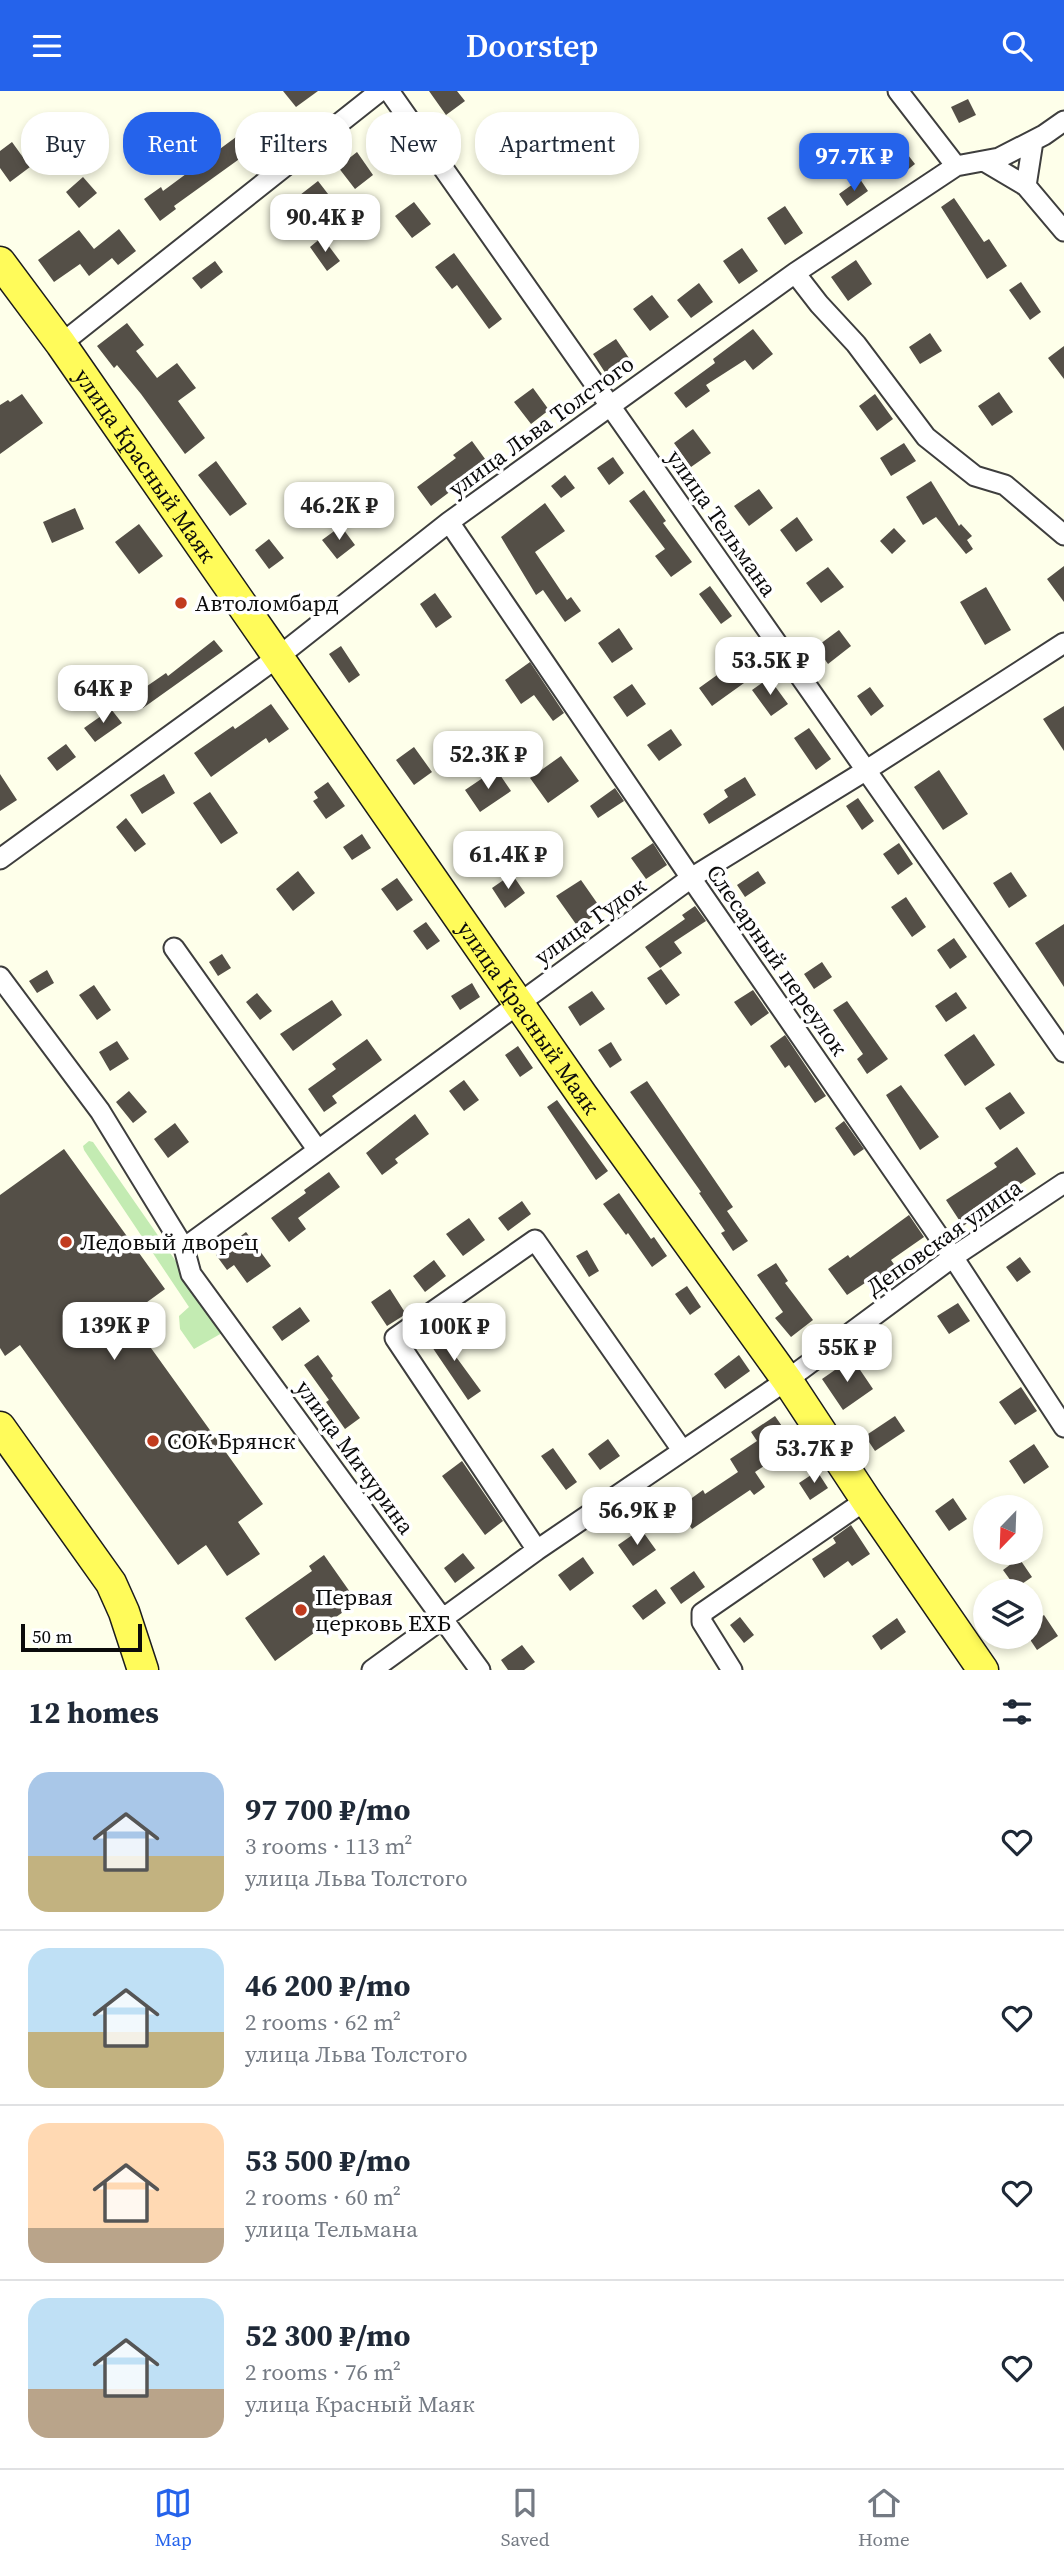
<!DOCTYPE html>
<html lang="en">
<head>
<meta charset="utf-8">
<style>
  :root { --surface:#fff; --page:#f2f2f3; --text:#1f2937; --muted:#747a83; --line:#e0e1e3; --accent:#2563eb }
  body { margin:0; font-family:"Source Serif 4",serif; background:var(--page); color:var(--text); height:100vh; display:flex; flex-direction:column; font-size:26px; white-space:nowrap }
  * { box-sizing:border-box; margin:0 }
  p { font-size:23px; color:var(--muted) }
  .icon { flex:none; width:38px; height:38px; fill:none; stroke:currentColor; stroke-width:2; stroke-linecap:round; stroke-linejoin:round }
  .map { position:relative; height:1579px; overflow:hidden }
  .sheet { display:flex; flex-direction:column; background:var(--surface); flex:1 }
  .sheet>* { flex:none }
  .top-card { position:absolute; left:21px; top:21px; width:700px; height:63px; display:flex; gap:14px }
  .needle { width:46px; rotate:203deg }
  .controls { position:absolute; left:973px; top:1404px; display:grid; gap:14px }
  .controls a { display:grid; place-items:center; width:70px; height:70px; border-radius:50%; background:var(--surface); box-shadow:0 4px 10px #0003; font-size:35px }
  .scale { position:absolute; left:21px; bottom:18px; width:121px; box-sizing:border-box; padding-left:7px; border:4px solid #0b0b0b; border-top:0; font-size:19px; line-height:24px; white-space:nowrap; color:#0b0b0b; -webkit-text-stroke:5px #fff; paint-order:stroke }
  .price { position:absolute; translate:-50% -60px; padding:0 16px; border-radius:14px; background:#fff; color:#222; font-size:23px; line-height:46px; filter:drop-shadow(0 2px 4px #0008) }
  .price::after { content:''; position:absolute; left:50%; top:42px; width:21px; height:16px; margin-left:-10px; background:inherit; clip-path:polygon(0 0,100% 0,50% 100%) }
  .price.active { background:var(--accent); color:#fff }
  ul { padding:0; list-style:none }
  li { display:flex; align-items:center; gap:21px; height:175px; padding:0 28px }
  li+li { border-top:2px solid var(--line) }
  li span { display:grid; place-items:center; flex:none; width:196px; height:140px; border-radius:21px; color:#555 }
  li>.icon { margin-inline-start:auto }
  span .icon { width:84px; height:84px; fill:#fffc; stroke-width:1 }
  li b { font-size:30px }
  h2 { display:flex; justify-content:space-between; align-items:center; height:84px; padding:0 28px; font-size:30px }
  .pill { padding:0 24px; border-radius:28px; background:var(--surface); box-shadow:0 4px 10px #0003; font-size:24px; line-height:63px }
  .pill.active { background:var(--accent); color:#fff }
  header { display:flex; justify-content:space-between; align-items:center; height:91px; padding:0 28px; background:var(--accent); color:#fff; font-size:32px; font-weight:600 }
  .dock { display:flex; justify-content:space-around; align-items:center; height:98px; border-top:2px solid var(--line); background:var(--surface); font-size:19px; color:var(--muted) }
  .dock a { display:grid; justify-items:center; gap:4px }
  .dock .active { color:var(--accent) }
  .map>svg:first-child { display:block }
  .green { fill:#c3ebb2 }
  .building { fill:#544f47 }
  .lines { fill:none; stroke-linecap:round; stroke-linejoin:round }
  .street-casing { stroke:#3e3e3e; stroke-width:23 }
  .primary-casing { stroke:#1c1c1c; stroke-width:33 }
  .street { stroke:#fff; stroke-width:19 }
  .primary { stroke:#fffb5a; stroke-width:30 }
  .poi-dot { fill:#c13b1e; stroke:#fff; stroke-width:2.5 }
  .labels { text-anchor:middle; stroke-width:7; stroke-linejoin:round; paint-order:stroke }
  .street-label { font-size:23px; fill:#0b0b0b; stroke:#fff }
  .poi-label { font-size:23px; fill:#0b0b0b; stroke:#fff; text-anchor:start }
</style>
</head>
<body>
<header><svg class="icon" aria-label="menu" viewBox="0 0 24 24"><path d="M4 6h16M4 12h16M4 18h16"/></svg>Doorstep<svg class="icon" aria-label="search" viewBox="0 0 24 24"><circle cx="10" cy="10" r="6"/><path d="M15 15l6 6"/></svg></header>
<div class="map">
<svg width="1064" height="1579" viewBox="0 0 1064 1579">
  <rect width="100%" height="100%" fill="#feffea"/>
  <path class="green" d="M89 1050 93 1051 223 1238 222 1242 194 1258 180 1238 179 1225 189 1216 84 1059 83 1055Z"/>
  <path class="building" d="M283 0H318L296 16Z
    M429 0H457L465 10 446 24Z
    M968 8 976 24 959 32 951 16Z
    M255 32 267 48 174 115 176 118 160 130 144 108 161 96 163 100Z
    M12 51 30 76 10 91 0 77V60Z
    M898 51 915 73 897 87 880 65Z
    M357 61 373 84 355 98 338 76Z
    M83 86 97 102 79 117 66 101Z
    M860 88 868 100 847 115 839 103Z
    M318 90 335 112 316 126 300 104Z
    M954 107 984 151 989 148 1007 175 987 188 941 116Z
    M414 111 431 133 412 147 395 125Z
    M785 115 803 142 785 154 767 127Z
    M119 138 136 160 118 174 112 167 89 185 80 173 54 191 38 169 79 139 94 158Z
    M322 146 340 170 327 180 310 156Z
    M742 157 758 180 739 193 723 170Z
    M454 162 502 228 489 238 457 194 452 198 435 176Z
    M856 169 872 193 848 210 831 186Z
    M215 170 223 181 201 198 192 187Z
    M1021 191 1041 221 1030 229 1009 199Z
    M699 192 713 211 691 227 677 209Z
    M652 204 669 226 650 240 633 218Z
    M127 232 144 254 136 260 157 287 177 272 196 297 178 310 205 347 185 363 141 303 117 274 114 277 97 255Z
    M753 238 773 263 753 279 745 269 706 294 710 300 686 317 674 302 715 272 713 268Z
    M930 242 942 260 920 273 909 256Z
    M616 248 629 267 606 283 593 263Z
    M1064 255V288L1048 267Z
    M533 297 549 319 531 333 514 311Z
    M999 301 1013 321 992 335 978 315Z
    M22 303 43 332 0 363V314L8 309 10 311Z
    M875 303 893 328 877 340 859 315Z
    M693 338 711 362 691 376 674 352Z
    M472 350 488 372 431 415 417 396 456 367 453 364Z
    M904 352 916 370 891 385 880 367Z
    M613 366 624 382 609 394 597 377Z
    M216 370 247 413 230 425 198 384Z
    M565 384 575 397 561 407 551 395Z
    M931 390 959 435 961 433 972 445 967 449 973 458 966 463 936 426 923 434 906 406Z
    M759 398 773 417 749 435 734 415Z
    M644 399 666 430 663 432 692 471 671 486 655 465 665 458 629 410Z
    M545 412 565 440 535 461 567 509 571 506 581 520 565 531 543 499 536 504 501 446Z
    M75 417 84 438 52 452 43 431Z
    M797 426 813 449 796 461 780 439Z
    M139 433 163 465 139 483 115 451Z
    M341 435 355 454 337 468 322 449Z
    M894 437 906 450 892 463 880 450Z
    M269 448 284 467 269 478 255 459Z
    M1064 475V511L1047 488Z
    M828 476 844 496 821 512 806 492Z
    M710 495 732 525 721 533 699 503Z
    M986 496 1011 539 985 554 960 511Z
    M435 502 452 526 436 537 420 513Z
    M619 537 633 558 612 572 598 552Z
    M839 539 851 555 828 573 816 556Z
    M214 549 223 560 143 617 134 604 166 582 168 585Z
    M341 555 360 584 349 592 329 563Z
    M738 569 751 587 712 615 699 597Z
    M530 571 564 622 553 630 534 604 521 613 505 589Z
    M769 587 788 613 771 625 752 599Z
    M632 593 646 613 627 626 613 606Z
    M870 596 884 615 871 625 857 605Z
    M271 613 289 638 269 652 266 647 211 686 194 662 233 635 235 638Z
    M1064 615V660L1043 628Z
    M111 618 122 632 95 651 84 637Z
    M809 637 831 668 816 679 794 647Z
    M671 638 682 654 659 670 647 654Z
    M66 653 76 666 57 680 47 667Z
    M414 656 432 681 414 694 396 669Z
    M561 665 579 690 548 712 530 687Z
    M496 678 511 700 480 721 465 699Z
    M939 679 968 723 943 739 914 696Z
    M0 683 17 709 0 720Z
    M164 683 175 702 142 723 130 704Z
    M745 686 756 704 709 733 703 723 728 706 724 699Z
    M328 691 345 715 326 728 313 710 318 707 314 701Z
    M615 697 624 710 598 727 590 715Z
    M210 701 238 742 221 753 193 712Z
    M858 707 874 730 862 739 846 715Z
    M126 727 146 753 135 761 116 736Z
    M362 743 371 757 352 769 343 756Z
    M653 752 667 774 646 788 631 767Z
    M899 752 913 773 898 784 883 763Z
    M298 780 315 802 293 820 276 798Z
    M758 780 766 792 745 806 737 794Z
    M1011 781 1027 805 1009 817 993 792Z
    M512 783 525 802 505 817 492 797Z
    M397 787 413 809 397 820 381 798Z
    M581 789 602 819 578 836 556 805Z
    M906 806 926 836 912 846 891 816Z
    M695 815 706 830 674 851 682 862 660 877 645 856 685 828 682 824Z
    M426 831 440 850 427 859 413 840Z
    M1064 833V896L1035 852Z
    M954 847 967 866 950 878 937 859Z
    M222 863 231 877 218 885 209 871Z
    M822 871 832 886 814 898 804 883Z
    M661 878 680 904 666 914 647 887Z
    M47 879 54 892 37 902 29 890Z
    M472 892 480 906 460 919 451 905Z
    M94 894 111 919 97 929 79 904Z
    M753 899 769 922 751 935 734 911Z
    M592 900 605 918 580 935 568 916Z
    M956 901 967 917 946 931 935 915Z
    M257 902 272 920 260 929 246 911Z
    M332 909 342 924 293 960 280 943Z
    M847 910 888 968 867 983 857 968 863 963 833 919Z
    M974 943 995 974 965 995 944 964Z
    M785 944 826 1005 815 1012 789 974 785 977 770 955Z
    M367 948 382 969 332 1005 337 1012 324 1021 308 998 336 978 332 973Z
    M117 950 129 968 110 980 99 961Z
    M611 951 622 969 610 977 598 959Z
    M518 955 533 977 520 986 505 964Z
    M464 989 479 1009 464 1020 449 1000Z
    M647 990 733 1116 727 1120 748 1150 733 1160 721 1142 725 1140 699 1102 701 1101 630 1001Z
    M901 994 939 1046 920 1059 886 1004Z
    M129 1000 147 1021 133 1032 116 1011Z
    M1010 1001 1025 1022 1000 1039 985 1017Z
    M557 1009 608 1080 596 1089 547 1016Z
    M415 1023 429 1043 395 1068 398 1072 382 1084 366 1062Z
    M844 1030 864 1058 854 1065 835 1037Z
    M175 1032 189 1051 168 1067 154 1048Z
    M1017 1056 1036 1083 1013 1098 1010 1094 973 1118 978 1125 963 1135 946 1109 997 1076 994 1072Z
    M64 1058 165 1198 128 1225 263 1413 238 1431 260 1463 227 1485 206 1454 178 1474 20 1254 5 1265 0 1257V1104Z
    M329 1081 340 1096 298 1127 306 1138 289 1151 271 1127 306 1102 304 1099Z
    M619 1102 651 1148 654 1146 667 1165 652 1176 628 1142 626 1144 603 1113Z
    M522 1110 531 1123 508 1140 498 1127Z
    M909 1124 924 1146 891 1169 896 1176 879 1187 877 1184 847 1204 828 1178 848 1164 850 1167Z
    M469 1127 485 1149 463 1165 446 1143Z
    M246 1141 271 1175 247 1192 234 1174 227 1179 216 1164Z
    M587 1159 599 1180 589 1186 576 1165Z
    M1020 1166 1031 1181 1017 1191 1006 1176Z
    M434 1169 446 1185 425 1201 413 1185Z
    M776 1172 788 1190 785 1192 813 1229 791 1246 775 1227 783 1221 757 1184Z
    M687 1195 701 1216 690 1224 675 1203Z
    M390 1198 406 1223 387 1235 371 1211Z
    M958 1212 970 1230 949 1243 937 1225Z
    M300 1216 310 1230 282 1250 272 1236Z
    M445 1237 461 1258 454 1263 481 1300 468 1309 428 1250Z
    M318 1264 333 1285 331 1287 360 1327 345 1338 326 1311 329 1309 304 1274Z
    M739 1264 750 1280 725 1298 714 1283Z
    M852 1267 873 1298 843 1319 822 1288Z
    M1021 1296 1037 1320 1015 1334 999 1311Z
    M775 1325 795 1354 755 1381 765 1396 754 1404 750 1399 692 1438 678 1417 703 1399 705 1403 738 1381 730 1368 757 1350 751 1341Z
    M895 1325 905 1340 875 1360 865 1345Z
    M608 1348 620 1365 600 1379 588 1363Z
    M1034 1353 1049 1376 1024 1393 1009 1370Z
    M553 1357 577 1391 566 1399 541 1365Z
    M462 1370 503 1430 485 1444 442 1385Z
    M817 1380 828 1397 810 1409 799 1392Z
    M953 1407 967 1428 949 1440 935 1420Z
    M851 1434 870 1463 852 1475 848 1470 824 1487 812 1468 836 1452 833 1447Z
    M641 1438 656 1459 633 1475 618 1454Z
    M463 1462 475 1477 455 1492 444 1477Z
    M324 1464 357 1511 275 1570 245 1527 312 1480 309 1475Z
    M583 1466 594 1482 570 1500 558 1484Z
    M1019 1467 1032 1486 1016 1497 1003 1479Z
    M694 1480 705 1496 681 1513 670 1497Z
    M656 1498 666 1512 643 1529 632 1515Z
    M1044 1524 1058 1545 1037 1559 1031 1550V1533Z
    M740 1526 754 1544 744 1552 730 1534Z
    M897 1527 906 1541 881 1559 872 1545Z
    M522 1554 535 1571 524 1579H508L501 1569Z"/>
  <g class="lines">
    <g class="street-casing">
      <path id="street" d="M389 0 1064 961
        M898 0 956 75
        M984 70 1026 95 1064 140
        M1026 95 1033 50
        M795 182 819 213 856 253 926 346 975 385 1005 394 1064 444
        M61 253 380 0
        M449 431 691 787 953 1166 1064 1336
        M0 768 278 566 449 431 795 182 956 75 999 67 1044 44 1064 30
        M174 857 317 1058
        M0 886 100 1020 184 1157
        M537 1459 395 1247 535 1149 682 1359
        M372 1579 537 1459 787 1289 953 1166 1064 1092
        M480 1579 191 1183 184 1157 691 787 865 680 1064 552
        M732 1579 702 1531V1522L866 1409"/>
    </g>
    <g class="primary-casing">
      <g id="primary">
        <path id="s1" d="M0 171 61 253 582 1004 787 1289 866 1409 983 1579"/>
        <path d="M0 1336 111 1492 124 1521 143 1579"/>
      </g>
    </g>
    <use href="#street" class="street"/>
    <use href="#primary" class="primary"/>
  </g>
  <g class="poi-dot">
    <circle cx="181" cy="512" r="7"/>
    <circle cx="66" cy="1151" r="7"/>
    <circle cx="153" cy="1350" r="7"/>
    <circle cx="301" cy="1519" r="7"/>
  </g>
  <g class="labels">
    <g class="street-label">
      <text transform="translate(541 335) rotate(-36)" y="8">улица Льва Толстого</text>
      <text dy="8" stroke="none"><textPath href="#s1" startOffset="250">улица Красный Маяк</textPath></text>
      <text transform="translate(722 432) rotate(55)" y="8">улица Тельмана</text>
      <text transform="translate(590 830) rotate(-36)" y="8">улица Гудок</text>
      <text transform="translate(777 869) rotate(55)" y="8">Слесарный переулок</text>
      <text dy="8" stroke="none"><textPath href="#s1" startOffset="922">улица Красный Маяк</textPath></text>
      <text transform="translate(944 1146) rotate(-35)" y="8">Деповская улица</text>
      <text transform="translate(355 1366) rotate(54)" y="8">улица Мичурина</text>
    </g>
    <g class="poi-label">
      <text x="195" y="520">Автоломбард</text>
      <text x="80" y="1159">Ледовый дворец</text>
      <text x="167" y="1358">СОК Брянск</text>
      <text x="315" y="1514">Первая<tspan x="315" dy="26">церковь ЕХБ</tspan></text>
    </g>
  </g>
</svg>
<div class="controls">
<a><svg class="needle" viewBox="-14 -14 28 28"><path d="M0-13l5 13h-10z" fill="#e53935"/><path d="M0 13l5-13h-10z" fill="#747a83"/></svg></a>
<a><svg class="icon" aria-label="layers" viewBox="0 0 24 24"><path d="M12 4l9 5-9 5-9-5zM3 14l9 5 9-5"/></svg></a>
</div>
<div class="scale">50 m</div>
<b class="price active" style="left:854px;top:102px">97.7K ₽</b>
<b class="price" style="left:325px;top:163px">90.4K ₽</b>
<b class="price" style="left:339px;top:451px">46.2K ₽</b>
<b class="price" style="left:770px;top:606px">53.5K ₽</b>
<b class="price" style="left:103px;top:634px">64K ₽</b>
<b class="price" style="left:488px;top:700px">52.3K ₽</b>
<b class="price" style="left:508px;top:800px">61.4K ₽</b>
<b class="price" style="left:114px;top:1271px">139K ₽</b>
<b class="price" style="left:454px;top:1272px">100K ₽</b>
<b class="price" style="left:847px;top:1293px">55K ₽</b>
<b class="price" style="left:814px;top:1394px">53.7K ₽</b>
<b class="price" style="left:637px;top:1456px">56.9K ₽</b>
<div class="top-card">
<a class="pill">Buy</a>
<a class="pill active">Rent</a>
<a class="pill">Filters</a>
<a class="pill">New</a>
<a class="pill">Apartment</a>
</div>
</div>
<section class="sheet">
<h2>12 homes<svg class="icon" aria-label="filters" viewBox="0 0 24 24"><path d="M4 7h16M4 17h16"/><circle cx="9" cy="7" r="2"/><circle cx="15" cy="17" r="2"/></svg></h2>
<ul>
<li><span style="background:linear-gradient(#a9c7e8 60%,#c2b280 0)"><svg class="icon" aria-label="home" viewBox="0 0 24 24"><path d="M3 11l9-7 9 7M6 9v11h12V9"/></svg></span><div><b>97 700 ₽/mo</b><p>3 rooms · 113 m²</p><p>улица Льва Толстого</p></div><svg class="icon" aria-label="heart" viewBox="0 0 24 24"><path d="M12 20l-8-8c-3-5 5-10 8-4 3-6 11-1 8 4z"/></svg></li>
<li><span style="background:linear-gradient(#bfe0f5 60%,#c2b280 0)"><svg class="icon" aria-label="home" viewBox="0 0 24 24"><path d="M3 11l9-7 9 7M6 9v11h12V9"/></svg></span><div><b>46 200 ₽/mo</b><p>2 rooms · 62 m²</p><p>улица Льва Толстого</p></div><svg class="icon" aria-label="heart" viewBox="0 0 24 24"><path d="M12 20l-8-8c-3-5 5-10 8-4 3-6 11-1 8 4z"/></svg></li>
<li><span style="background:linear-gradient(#ffd9b3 75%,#b9a48a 0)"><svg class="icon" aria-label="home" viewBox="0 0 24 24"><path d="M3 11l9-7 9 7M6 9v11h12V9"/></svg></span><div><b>53 500 ₽/mo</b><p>2 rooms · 60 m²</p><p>улица Тельмана</p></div><svg class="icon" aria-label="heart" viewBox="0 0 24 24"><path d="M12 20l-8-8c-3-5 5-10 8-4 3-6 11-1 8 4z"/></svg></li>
<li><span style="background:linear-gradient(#bfe0f5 65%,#b9a48a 0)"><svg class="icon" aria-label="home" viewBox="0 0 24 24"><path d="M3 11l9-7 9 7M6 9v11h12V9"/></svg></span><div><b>52 300 ₽/mo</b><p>2 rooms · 76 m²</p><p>улица Красный Маяк</p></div><svg class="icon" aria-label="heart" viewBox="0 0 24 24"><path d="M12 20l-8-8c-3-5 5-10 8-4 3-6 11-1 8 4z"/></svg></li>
</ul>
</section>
<nav class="dock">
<a class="active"><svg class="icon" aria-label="map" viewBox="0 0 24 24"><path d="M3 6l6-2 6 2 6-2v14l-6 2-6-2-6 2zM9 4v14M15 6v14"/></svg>Map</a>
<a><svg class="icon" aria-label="saved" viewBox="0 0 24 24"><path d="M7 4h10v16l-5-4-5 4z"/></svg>Saved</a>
<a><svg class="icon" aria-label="home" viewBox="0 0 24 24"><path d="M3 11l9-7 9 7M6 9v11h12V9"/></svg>Home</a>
</nav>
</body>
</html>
